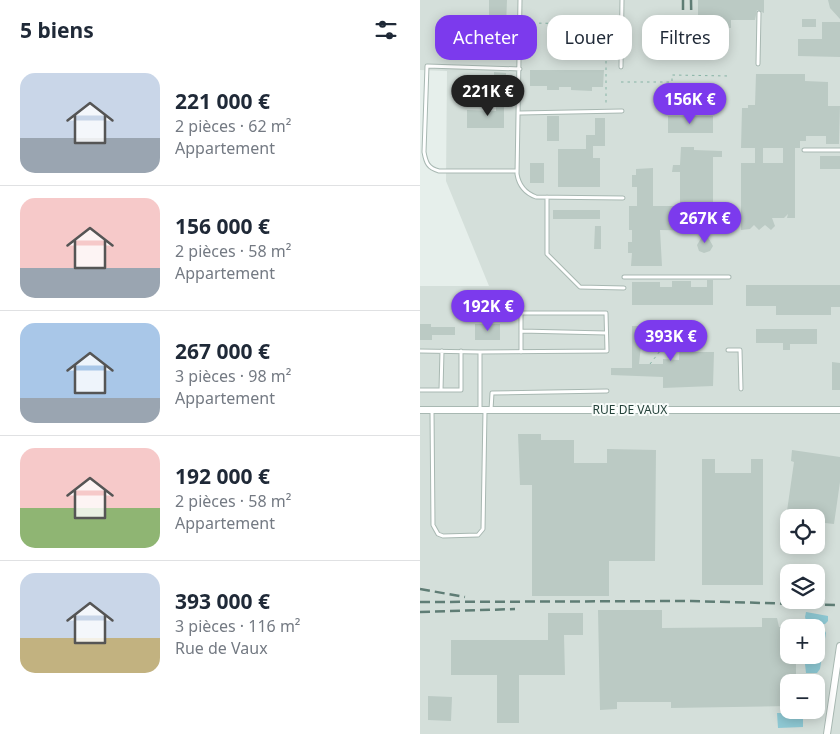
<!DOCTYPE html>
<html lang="fr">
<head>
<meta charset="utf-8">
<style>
  :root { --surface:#fff; --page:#f6f6f7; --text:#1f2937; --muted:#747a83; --line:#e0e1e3; --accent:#7c3aed }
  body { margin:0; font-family:"Noto Sans",sans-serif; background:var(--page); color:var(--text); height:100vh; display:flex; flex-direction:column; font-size:19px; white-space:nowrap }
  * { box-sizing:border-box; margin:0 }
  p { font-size:16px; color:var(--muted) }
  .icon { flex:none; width:28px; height:28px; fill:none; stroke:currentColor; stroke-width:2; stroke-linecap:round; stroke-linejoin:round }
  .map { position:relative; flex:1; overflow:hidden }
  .sheet { display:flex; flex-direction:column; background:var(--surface); width:420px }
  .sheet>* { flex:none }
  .banner { position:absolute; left:15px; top:15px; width:330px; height:45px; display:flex; gap:10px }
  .buttons { position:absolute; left:360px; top:509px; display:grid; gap:10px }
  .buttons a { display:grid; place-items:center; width:45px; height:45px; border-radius:10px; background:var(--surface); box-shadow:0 2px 12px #0003; font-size:25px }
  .price { position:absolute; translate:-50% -42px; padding:0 11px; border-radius:18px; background:var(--accent); color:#fff; font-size:16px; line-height:32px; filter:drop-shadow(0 1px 2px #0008) }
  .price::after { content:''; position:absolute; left:50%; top:30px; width:15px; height:11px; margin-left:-8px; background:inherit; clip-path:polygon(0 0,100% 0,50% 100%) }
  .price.current { background:#222; color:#fff }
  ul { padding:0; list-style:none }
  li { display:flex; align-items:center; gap:15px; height:125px; padding:0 20px }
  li+li { border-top:1px solid var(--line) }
  li span { display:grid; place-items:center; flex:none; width:140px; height:100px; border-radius:15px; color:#555 }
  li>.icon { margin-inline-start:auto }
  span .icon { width:60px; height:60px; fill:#fffc; stroke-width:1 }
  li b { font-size:21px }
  h2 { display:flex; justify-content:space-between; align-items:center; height:60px; padding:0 20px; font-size:21px }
  .chip { padding:0 18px; border-radius:15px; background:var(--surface); box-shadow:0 2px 12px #0003; font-size:18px; line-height:45px }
  .chip.current { background:var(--accent); color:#fff }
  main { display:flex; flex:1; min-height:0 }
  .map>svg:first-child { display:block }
  .built { fill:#d4dfda; fill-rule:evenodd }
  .water { fill:#8ec9d4 }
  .building { fill:#bbcac4; fill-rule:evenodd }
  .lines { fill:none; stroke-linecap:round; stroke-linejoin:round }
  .lane-casing { stroke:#a8b8b2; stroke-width:5 }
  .street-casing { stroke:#a8b8b2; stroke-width:8 }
  .path { stroke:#86b3a5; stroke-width:1; stroke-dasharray:2.5 4; stroke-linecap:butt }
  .lane { stroke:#fff; stroke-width:3 }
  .street { stroke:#fff; stroke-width:6 }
  .rail { stroke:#5f7d75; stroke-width:2.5; stroke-dasharray:10 5; stroke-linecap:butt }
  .labels { text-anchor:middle; stroke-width:4; stroke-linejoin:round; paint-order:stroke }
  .street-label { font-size:12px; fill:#24423a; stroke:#f7fbf9 }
</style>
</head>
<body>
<main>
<section class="sheet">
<h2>5 biens<svg class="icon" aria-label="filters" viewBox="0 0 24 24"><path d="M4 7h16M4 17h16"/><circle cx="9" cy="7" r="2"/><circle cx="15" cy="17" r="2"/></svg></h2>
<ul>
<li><span style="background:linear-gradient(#c9d6e8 65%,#9aa5b1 0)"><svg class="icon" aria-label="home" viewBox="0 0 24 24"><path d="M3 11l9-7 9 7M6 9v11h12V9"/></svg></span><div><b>221 000 €</b><p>2 pièces · 62 m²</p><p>Appartement</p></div></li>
<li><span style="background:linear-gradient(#f6c9c9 70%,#9aa5b1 0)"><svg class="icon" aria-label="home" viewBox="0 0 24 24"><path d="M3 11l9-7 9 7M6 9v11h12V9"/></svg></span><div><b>156 000 €</b><p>2 pièces · 58 m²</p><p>Appartement</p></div></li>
<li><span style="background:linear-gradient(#a9c7e8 75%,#9aa5b1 0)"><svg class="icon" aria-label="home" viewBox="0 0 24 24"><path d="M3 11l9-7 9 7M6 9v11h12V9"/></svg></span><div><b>267 000 €</b><p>3 pièces · 98 m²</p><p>Appartement</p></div></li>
<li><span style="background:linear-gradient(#f6c9c9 60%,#8fb573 0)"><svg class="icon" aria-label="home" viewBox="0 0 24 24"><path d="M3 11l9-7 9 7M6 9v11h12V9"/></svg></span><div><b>192 000 €</b><p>2 pièces · 58 m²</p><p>Appartement</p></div></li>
<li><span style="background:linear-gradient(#c9d6e8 65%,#c2b280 0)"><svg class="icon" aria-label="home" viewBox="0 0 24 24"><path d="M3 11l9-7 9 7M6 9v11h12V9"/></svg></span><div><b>393 000 €</b><p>3 pièces · 116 m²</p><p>Rue de Vaux</p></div></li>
</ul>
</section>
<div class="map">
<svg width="420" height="734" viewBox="0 0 420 734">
  <rect width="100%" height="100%" fill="#e6efeb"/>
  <path class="built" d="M0 0H420V734H0V286H69L26 181 27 71 0 70ZM369 518H396V545H369ZM369 572H396V600H369ZM369 628H396V655H369ZM369 682H396V710H369Z"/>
  <path class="water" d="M386 612 408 616V621L405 624H387L385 617Z
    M396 628 404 629 406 633 400 669 397 673H386L384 655H396Z
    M357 713H383V727L358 728Z"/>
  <path class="building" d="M69 0H87L86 26H92V34H69Z
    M278 0H344V13L337 10 335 20H311V28H293V20H278Z
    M408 0H420V19L410 8Z
    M382 19H396V27H382Z
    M262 22 270 23V36L262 37Z
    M402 22H420V57L378 56V39H402Z
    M150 27H173V31H184V38H198V48L138 47V31H150Z
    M262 48 270 49V58H262Z
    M110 70H184L183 87H172V91L151 90V87H139V90H127V86H110Z
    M74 72 86 73V82H74Z
    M336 74H385V81L408 82V106H420L419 144H406V136H386V141H380V148H375V218H367L368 214 364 218H352L355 226 351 230 345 225 339 230 334 225 330 229 321 230V163H335V148H321L322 108H328V105H335ZM343 148H363V163H343Z
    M257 86H269V100H257Z
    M76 95H84V128H47V110L76 111Z
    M127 116H139V141H127Z
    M248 116H293V133H248Z
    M175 118H185V146H173V158H180V187H138V149H166V135H175Z
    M261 147H274V150L302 151V157H293V231L240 230 242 266H211L212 253H208V242H212V230H209V206H217V187H212V175H216V169L233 168V206H260V172H252L253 165H260Z
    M400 156H420V169H400Z
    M110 163H124V183H110Z
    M133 210H180V219H133Z
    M175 226H181V249H174Z
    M285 232 293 246 290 251 284 253 279 251 277 245Z
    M287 280H293V305H212V282H240V287H252V281H271V287H287Z
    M326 285H420V307H411V315H356V306H326Z
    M0 324H11V327H35V335H12V340H0Z
    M55 324H80V340H55Z
    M212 326H252V335L222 336 219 364H243V359L259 360 260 338H273V352H294L293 386 243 388V377L191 375V368H212Z
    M336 329H397V344H370V350H363V343H336Z
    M412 362 420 363V390H412Z
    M98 434H121V440H154V463H187V449L236 450 235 561H189V596H112V485H100Z
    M372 450 420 457V482L414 524 396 522V518H366L374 462 371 461Z
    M282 459H295V473H331V459H343V585H282Z
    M178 610H242V628L342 627V618H357L359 627H369V655H376V682H369V706L251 708V702H197V709L180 710Z
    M128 613H163V635H144L145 675H99V723H77V675H31V640H128Z
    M8 696 32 697 31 721 8 720Z"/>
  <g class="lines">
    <g class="lane-casing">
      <path id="lane" d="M100 0 97 174C99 186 105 193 116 197L203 198
        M338 64 339 13
        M201 67 202 0
        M100 113 202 111
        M384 150H420
        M97 171H19C8 168 6 163 4 152L7 66 100 69
        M127 197V254L160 287 204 288
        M204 277H309
        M101 331 186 333
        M308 350H320L321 389
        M0 351 60 352
        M0 390H41V351
        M21 390 22 351
        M60 410V352L187 351 186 313H101V352
        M71 410 72 393 187 391
        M12 411 13 525 18 534 23 536 58 535 63 529 65 411"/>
    </g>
    <g class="street-casing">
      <path id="street" d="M0 410H420
        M407 734 420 646"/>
    </g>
    <path class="path" d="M106 23 186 24V104
      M201 82H252V75L309 76
      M230 364 251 337 255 336V320"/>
    <use href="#lane" class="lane"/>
    <use href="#street" class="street"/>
    <path class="rail" d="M263 0V10
      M271 0 272 58
      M0 589 45 597
      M0 602 271 601 418 605
      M0 612 95 609"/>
  </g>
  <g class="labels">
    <g class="street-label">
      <text x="210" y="414">RUE DE VAUX</text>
    </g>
  </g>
</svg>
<div class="buttons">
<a><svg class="icon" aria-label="locate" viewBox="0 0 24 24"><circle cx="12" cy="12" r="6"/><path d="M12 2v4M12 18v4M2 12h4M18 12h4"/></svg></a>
<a><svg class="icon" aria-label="layers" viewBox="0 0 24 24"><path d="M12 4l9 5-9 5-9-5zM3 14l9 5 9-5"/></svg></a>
<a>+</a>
<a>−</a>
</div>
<b class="price current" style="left:68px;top:117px">221K €</b>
<b class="price" style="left:270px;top:125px">156K €</b>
<b class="price" style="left:285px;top:244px">267K €</b>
<b class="price" style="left:68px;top:332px">192K €</b>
<b class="price" style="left:251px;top:362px">393K €</b>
<div class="banner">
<a class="chip current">Acheter</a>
<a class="chip">Louer</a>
<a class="chip">Filtres</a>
</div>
</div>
</main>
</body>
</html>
